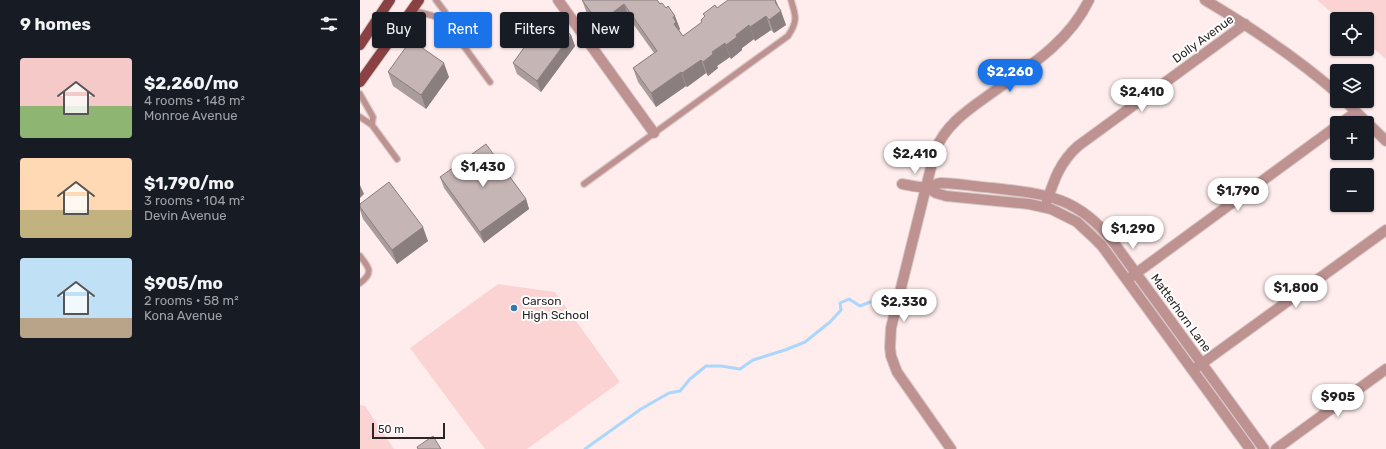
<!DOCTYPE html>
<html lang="en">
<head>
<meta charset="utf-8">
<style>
  :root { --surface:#171b24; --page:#242831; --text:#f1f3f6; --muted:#9ea1a6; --accent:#1a73e8 }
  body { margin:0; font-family:Rubik,sans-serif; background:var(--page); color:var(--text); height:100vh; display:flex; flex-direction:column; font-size:15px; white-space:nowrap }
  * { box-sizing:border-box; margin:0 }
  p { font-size:13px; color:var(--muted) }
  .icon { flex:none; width:22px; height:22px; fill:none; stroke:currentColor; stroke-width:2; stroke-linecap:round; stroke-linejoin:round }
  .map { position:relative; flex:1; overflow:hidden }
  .details { display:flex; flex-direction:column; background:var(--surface); width:360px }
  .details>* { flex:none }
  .guide { position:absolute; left:12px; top:12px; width:380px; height:36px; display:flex; gap:8px }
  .tools { position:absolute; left:970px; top:12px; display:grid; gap:8px }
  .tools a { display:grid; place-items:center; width:44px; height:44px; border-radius:4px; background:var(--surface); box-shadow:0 1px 3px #0004; font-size:20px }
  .scale { position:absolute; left:12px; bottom:10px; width:73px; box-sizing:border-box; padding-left:4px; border:2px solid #2c2525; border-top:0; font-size:11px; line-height:14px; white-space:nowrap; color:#2c2525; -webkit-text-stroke:3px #fefefe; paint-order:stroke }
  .price { position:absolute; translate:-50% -34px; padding:0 9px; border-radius:14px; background:#fff; color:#222; font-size:13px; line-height:26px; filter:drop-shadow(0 1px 2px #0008) }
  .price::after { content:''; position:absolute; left:50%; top:24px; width:12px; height:9px; margin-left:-6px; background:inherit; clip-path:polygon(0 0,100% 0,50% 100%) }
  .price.on { background:var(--accent); color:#fff }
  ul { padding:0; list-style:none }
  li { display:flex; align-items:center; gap:12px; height:100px; padding:0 20px }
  li span { display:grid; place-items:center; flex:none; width:112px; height:80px; border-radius:4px; color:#555 }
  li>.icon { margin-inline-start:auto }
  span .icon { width:48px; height:48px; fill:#fffc; stroke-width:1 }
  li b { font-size:17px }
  h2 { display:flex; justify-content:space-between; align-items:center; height:48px; padding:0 20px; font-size:17px }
  .chip { padding:0 14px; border-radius:4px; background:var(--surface); box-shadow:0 1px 3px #0004; font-size:14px; line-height:36px }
  .chip.on { background:var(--accent); color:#fff }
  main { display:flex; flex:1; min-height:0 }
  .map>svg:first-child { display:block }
  .green { fill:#fbd3d2 }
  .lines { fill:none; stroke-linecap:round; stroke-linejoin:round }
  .stream { stroke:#abd6fd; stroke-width:3 }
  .service-casing { stroke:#d8c9c8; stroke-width:8 }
  .minor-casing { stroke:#d8c9c8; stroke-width:12 }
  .primary-casing { stroke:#d8c9c8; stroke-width:12 }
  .service { stroke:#bd9291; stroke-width:5.5 }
  .minor { stroke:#bd9291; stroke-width:10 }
  .primary { stroke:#8a4143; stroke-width:10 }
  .wall { fill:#a99c9b }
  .shaded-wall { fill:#8a7f7e }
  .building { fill:#c5b5b4; stroke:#8a7f7e }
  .poi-dot { fill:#3578ae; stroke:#fefefe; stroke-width:1.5 }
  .labels { text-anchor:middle; stroke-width:4; stroke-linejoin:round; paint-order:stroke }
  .street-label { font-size:12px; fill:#2c2525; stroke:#fefefe }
  .poi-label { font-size:12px; fill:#2c2525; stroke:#fefefe; text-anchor:start }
</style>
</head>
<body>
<main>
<section class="details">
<h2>9 homes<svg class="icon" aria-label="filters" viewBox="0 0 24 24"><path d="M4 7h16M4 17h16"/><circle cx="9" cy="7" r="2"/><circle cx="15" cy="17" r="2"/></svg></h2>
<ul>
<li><span style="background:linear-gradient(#f6c9c9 60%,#8fb573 0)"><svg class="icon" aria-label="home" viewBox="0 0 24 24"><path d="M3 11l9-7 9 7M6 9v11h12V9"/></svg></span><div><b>$2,260/mo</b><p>4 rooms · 148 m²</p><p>Monroe Avenue</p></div></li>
<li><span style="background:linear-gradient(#ffd9b3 65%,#c2b280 0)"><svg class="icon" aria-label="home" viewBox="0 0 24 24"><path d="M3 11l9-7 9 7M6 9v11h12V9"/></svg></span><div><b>$1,790/mo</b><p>3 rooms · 104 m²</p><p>Devin Avenue</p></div></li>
<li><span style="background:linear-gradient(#bfe0f5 75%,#b9a48a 0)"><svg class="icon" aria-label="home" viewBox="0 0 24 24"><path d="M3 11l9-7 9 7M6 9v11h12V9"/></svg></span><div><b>$905/mo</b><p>2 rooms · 58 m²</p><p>Kona Avenue</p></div></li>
</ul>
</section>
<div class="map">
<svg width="1026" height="449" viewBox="0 0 1026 449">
  <rect width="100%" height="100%" fill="#feedec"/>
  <path class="green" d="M957 0H1026V59L1007 43V19H979Z
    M138 284 195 292 260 382 167 449H125L50 348Z
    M0 405 5 406 34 449H0Z"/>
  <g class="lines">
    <path class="stream" d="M225 449 281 409 309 393 320 391 330 379 346 366H361L380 369 393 360 425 350 445 342 470 322 481 310 480 303 489 299 500 306 510 302"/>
    <g class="service-casing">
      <path id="service" d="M76 0 85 12 84 19
        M52 10 84 19 130 82
        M0 94 13 117 12 125
        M0 117 12 125 37 159
        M224 184 428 36C438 21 436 16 431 0
        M0 256C9 267 14 273 0 283"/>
    </g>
    <g class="minor-casing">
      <path id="minor" d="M198 0 294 133
        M845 0C892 28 936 57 977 93
        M985 101 1026 141
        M981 123 996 112
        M542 184C549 185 559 188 566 187 571 186 576 184 581 183 598 183 616 187 633 188 687 194 719 197 754 243L904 449
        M566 187 576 193 586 196 669 204 691 209 717 222 733 237 742 246 890 449
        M687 201C694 180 700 162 718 146L885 24
        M771 277 977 126
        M837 367 1026 230
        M591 449 537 372 531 356 530 347 531 328 575 151C585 126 605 112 626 97 665 69 708 44 729 0
        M916 449 1026 369"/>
    </g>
    <g class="primary-casing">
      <path id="primary" d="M0 45 30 0
        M0 82 59 0"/>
    </g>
    <use href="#service" class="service"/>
    <use href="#minor" class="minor"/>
    <use href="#primary" class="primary"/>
  </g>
  <path class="wall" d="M222 0H297L320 29 319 30 323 36 342 22 341 20 345 17 343 14 357 8 416 1 426 25 414 33 411 30 395 41 394 39 382 48V50L371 59 370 57 357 66 358 68 348 76 346 73 327 87 326 86 296 107 278 82 273 68 294 53 269 18 244 37 227 14Z
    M190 20 202 24 203 29 211 35 215 46 181 92 157 74 153 63Z
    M28 72 89 77 66 109 33 86Z
    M80 177 166 199 169 209 124 243 84 188Z
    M0 204 68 241 37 264 3 219 0 210Z"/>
  <path class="shaded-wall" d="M414 0 416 1 420 11H421L426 25 414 33 409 20Z
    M264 4 269 18 244 37 239 23Z
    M315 16 320 29 319 30 314 24 313 17Z
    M406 16 411 30 395 41 390 27Z
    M389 25 394 39 382 48V50L371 59 366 45 376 35Z
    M211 35 215 46 181 92 177 81Z
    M365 43 370 57 357 66 358 68 348 76 343 62 352 52Z
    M341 60 346 73 327 87 322 73Z
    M84 63 89 77 66 109 61 95Z
    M321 72 326 86 296 107 291 93Z
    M0 185 4 194 0 198Z
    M166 199 169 209 124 243 120 232Z
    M63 227 68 241 37 264 32 250Z"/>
  <path class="building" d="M222 0H297L300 4 302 3 306 8 308 6 315 16 313 17 316 22 314 24 323 36 342 22 341 20 345 16 343 14 355 5 357 8 368 0H415L416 1 415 2 421 11 409 20 406 16 390 27 389 25 376 35 377 37 366 45 365 43 352 52 353 54 343 62 341 60 322 73 321 72 291 93 273 68 297 51 264 4 239 23Z
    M186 17 190 20 192 18 202 24 200 27 211 35 177 81 153 63Z
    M51 40 84 63 61 95 28 72Z
    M126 144 166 199 120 232 80 177Z
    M29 182 63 227 32 250 0 207V204Z
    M73 436 81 449H58L57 447Z"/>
  <circle class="poi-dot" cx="154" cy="308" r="4"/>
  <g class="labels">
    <g class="street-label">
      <text transform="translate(843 39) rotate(-36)" y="4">Dolly Avenue</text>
      <text transform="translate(821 313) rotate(54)" y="4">Matterhorn Lane</text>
    </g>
    <g class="poi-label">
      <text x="162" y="305">Carson<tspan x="162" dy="14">High School</tspan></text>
    </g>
  </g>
</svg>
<div class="tools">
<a><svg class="icon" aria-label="locate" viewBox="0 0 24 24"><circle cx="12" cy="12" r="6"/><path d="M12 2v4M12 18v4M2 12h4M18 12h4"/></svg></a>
<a><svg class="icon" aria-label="layers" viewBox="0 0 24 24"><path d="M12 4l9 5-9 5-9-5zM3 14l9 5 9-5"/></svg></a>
<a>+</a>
<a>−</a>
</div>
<div class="scale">50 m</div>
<b class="price on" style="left:650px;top:93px">$2,260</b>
<b class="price" style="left:782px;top:113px">$2,410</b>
<b class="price" style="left:555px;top:175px">$2,410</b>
<b class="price" style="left:123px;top:188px">$1,430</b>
<b class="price" style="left:878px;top:212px">$1,790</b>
<b class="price" style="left:773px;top:250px">$1,290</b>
<b class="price" style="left:936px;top:309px">$1,800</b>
<b class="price" style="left:544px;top:323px">$2,330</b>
<b class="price" style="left:978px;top:418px">$905</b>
<div class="guide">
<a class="chip">Buy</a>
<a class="chip on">Rent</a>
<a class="chip">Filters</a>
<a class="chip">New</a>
</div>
</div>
</main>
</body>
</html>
